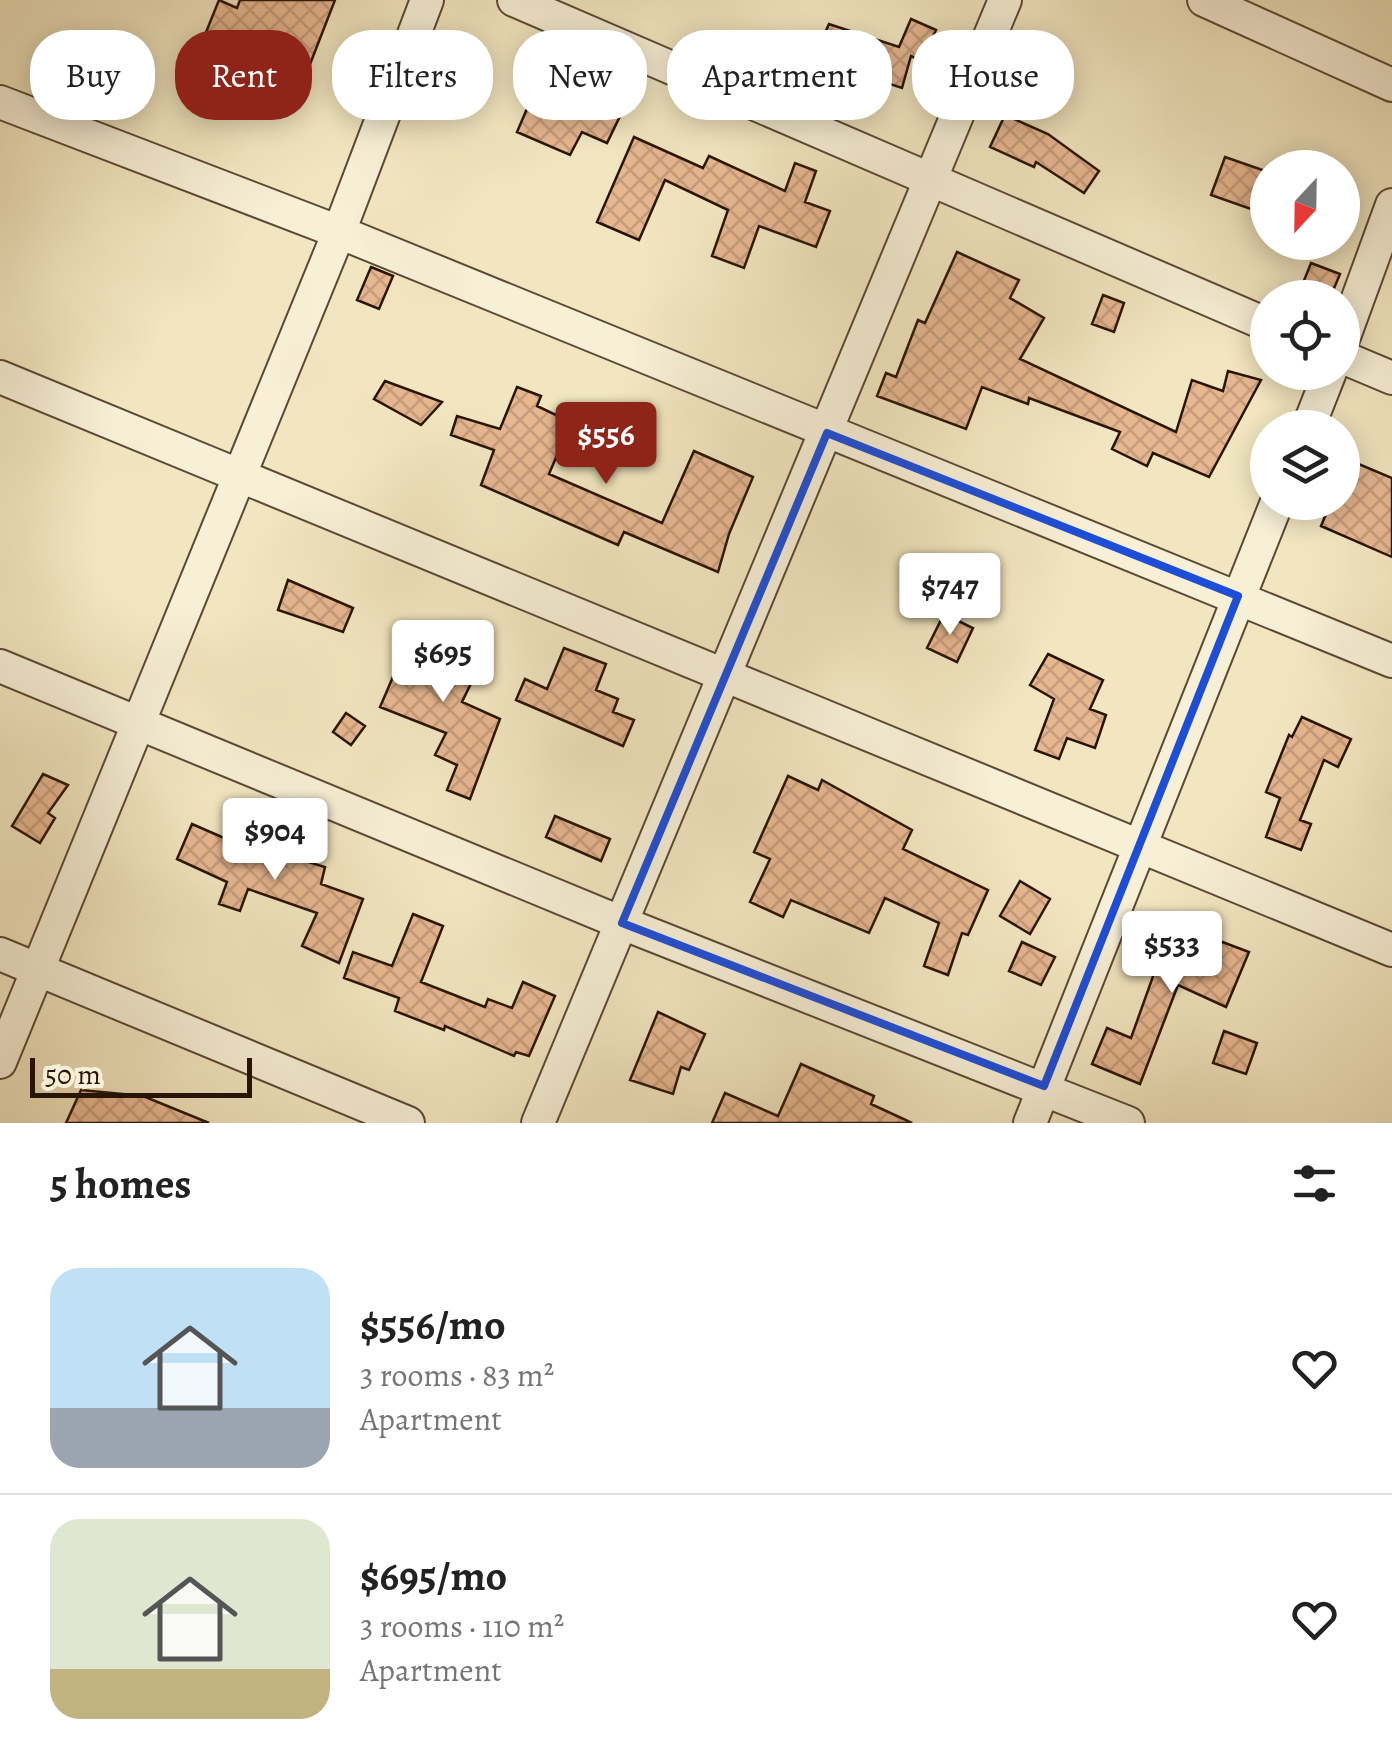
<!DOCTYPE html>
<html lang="en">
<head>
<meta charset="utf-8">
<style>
  :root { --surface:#fff; --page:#f6f6f6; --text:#222; --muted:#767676; --line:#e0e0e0; --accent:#8f2418 }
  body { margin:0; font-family:Alegreya,serif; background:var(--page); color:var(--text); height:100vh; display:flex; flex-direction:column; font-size:38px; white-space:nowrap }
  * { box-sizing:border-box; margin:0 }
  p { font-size:32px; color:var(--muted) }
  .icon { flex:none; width:55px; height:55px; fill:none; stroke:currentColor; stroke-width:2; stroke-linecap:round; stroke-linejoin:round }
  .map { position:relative; height:1123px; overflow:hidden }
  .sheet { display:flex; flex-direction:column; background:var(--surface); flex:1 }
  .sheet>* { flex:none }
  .hud { position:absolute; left:30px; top:30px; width:1332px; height:90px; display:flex; gap:20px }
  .needle { width:65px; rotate:202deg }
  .fabs { position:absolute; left:1250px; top:150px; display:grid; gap:20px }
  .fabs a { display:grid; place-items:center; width:110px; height:110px; border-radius:50%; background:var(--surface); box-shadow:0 5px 25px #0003; font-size:50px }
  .scale { position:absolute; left:30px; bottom:25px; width:222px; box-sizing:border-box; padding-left:10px; border:5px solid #291505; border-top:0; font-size:28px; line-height:35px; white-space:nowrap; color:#291505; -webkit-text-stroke:8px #f7efd6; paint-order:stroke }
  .price { position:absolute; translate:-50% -85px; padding:0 22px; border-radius:10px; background:#fff; color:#222; font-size:32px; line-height:65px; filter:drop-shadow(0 2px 5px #0008) }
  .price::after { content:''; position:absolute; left:50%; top:60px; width:30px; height:22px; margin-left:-15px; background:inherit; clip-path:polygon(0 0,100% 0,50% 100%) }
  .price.active { background:var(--accent); color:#fff }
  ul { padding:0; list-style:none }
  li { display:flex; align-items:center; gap:30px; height:250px; padding:0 50px }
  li+li { border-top:2px solid var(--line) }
  li span { display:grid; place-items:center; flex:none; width:280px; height:200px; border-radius:30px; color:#555 }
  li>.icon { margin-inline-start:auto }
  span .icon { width:120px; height:120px; fill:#fffc; stroke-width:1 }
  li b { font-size:42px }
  h2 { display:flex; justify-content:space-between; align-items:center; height:120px; padding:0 50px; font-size:42px }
  .chip { padding:0 35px; border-radius:40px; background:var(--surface); box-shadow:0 5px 25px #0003; font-size:35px; line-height:90px }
  .chip.active { background:var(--accent); color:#fff }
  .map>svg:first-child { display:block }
  .building { fill:url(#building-cross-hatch); stroke:#291505; stroke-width:2.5 }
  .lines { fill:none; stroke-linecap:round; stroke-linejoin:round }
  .street-casing { stroke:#5b4934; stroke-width:36 }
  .street { stroke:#f7efd6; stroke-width:32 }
  .marked { fill:none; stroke:#1d4ed8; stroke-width:8; stroke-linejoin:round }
</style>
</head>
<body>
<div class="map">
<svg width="1392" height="1123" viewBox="0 0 1392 1123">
  <defs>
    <pattern id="building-cross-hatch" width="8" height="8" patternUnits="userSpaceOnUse" patternTransform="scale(2.5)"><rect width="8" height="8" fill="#e7b790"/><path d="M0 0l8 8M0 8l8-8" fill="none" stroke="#c69c7b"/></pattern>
  </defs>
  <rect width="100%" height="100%" fill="#f2e6c0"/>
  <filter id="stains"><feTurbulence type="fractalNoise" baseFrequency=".002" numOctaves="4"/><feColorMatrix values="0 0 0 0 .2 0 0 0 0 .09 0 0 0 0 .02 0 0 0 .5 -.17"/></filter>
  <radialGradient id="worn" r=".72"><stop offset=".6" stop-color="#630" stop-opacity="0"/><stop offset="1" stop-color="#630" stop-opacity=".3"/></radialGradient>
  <path class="building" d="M219 0 237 8 240 0H335L305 77 242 52 235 73 196 57Z
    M911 19 936 30 922 61 911 56 902 88 841 68 843 63 817 50 829 24 899 47Z
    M586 96 622 112 607 143 582 132 570 155 517 132 532 97 577 117Z
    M1005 115 1048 134 1099 171 1084 193 1036 162 1034 167 990 147Z
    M634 137 703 168 709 156 785 191 795 163 816 171 805 202 830 211 816 247 759 226 744 268 712 256 728 210 665 180 639 240 597 222Z
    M1225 157 1268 172V215L1211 195Z
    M957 252 1019 280 1010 298 1044 318 1020 359 1176 432 1192 380 1223 391 1228 371 1261 380 1209 477 1153 453 1147 466 1112 449 1120 432 1029 398 1028 404 982 387 966 429 877 396 886 373 896 377 918 320 925 323Z
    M1311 263 1340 274 1330 298 1301 288Z
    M371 267 393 276 379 309 357 300Z
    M1103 295 1124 303 1114 332 1092 324Z
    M385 381 442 402 421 425 374 399Z
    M517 387 541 396 537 406 571 422 549 474 662 523 694 451 753 477 729 534 718 572 624 532 618 545 481 485 494 450 451 435 457 416 500 429Z
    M1342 457 1392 478V557L1321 526 1331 502H1342Z
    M288 580 353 608 343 632 278 610Z
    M944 614 973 628 957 662 927 648Z
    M414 628 468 655 478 669 462 702 500 719 470 799 447 790 457 765 435 755 446 733 380 707Z
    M564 648 606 664 596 690 618 699 613 712 634 720 623 746 516 700 525 679 547 689Z
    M1048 654 1103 680 1090 709 1106 715 1095 748 1067 738 1059 759 1035 750 1054 699 1030 685Z
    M346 713 365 726 351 745 333 732Z
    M1302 717 1351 739 1338 767 1324 760 1300 820 1311 824 1301 850 1266 837 1280 798 1266 792 1289 735 1292 737Z
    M43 774 68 785 48 813 55 818 40 843 12 826Z
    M788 776 818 790 822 780 912 830 903 849 988 890 968 935 962 933 948 975 924 966 939 923 885 898 869 933 791 900 783 917 750 902 770 859 754 852Z
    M555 816 610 839 601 861 546 837Z
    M192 824 247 848 255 826 288 838 282 854 325 867 321 884 363 899 339 963 302 946 317 913 248 889 240 911 219 904 227 882 177 859Z
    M1020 881 1050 899 1030 934 1000 916Z
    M413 914 443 926 421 982 485 1007 488 999 512 1008 523 982 555 996 529 1056 516 1052 514 1056 445 1026 444 1030 395 1011 399 998 344 978 353 952 392 966Z
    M1172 923 1249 952 1226 1007 1178 985 1140 1084 1092 1064 1107 1028 1131 1038Z
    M1022 942 1055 957 1041 985 1009 971Z
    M658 1012 705 1034 689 1070 681 1067 673 1094 630 1080Z
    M1224 1031 1257 1043 1246 1074 1213 1063Z
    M801 1064 874 1096 871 1104 912 1123H712L725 1093 778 1116Z
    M81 1090 143 1096 209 1123H66Z"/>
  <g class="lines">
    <g class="street-casing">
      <path id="street" d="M514 0 1268 325
        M1204 0 1392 85
        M0 102 339 232 1392 661
        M1342 342 1392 205
        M1342 357 1392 378
        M0 377 1392 950
        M1308 428 1330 372
        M0 666 622 923 1128 1123
        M0 954 408 1123
        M0 1062 339 232 427 0
        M538 1123 1005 0
        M1030 1123 1277 502"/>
    </g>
    <use href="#street" class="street"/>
  </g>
  <path class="marked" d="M827 433 1238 596 1044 1086 622 923Z"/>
  <rect width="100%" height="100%" filter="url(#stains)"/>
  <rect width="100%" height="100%" fill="url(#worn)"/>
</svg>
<div class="fabs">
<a><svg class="needle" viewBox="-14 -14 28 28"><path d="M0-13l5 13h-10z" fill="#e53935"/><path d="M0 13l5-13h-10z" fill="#767676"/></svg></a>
<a><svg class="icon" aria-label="locate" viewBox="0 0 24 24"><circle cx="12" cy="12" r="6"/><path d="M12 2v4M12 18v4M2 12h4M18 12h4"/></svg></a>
<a><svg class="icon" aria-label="layers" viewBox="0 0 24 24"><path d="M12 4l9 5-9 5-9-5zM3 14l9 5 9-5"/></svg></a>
</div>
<div class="scale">50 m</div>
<b class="price active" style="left:606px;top:487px">$556</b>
<b class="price" style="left:950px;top:638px">$747</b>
<b class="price" style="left:443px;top:705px">$695</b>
<b class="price" style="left:275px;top:883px">$904</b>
<b class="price" style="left:1172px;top:996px">$533</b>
<div class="hud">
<a class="chip">Buy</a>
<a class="chip active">Rent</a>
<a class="chip">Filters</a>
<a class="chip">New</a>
<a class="chip">Apartment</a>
<a class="chip">House</a>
</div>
</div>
<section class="sheet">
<h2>5 homes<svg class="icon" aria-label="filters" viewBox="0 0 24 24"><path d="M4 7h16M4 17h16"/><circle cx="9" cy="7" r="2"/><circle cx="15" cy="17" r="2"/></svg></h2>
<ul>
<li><span style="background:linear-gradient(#bfe0f5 70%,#9aa5b1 0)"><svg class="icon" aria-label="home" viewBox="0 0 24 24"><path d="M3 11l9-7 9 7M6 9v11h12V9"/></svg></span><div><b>$556/mo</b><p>3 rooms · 83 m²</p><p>Apartment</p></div><svg class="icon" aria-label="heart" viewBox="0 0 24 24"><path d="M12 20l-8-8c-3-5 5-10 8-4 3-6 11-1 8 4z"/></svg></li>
<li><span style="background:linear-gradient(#dfe7d0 75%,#c2b280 0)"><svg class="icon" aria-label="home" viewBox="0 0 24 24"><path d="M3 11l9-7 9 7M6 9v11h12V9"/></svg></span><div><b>$695/mo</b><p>3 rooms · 110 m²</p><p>Apartment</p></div><svg class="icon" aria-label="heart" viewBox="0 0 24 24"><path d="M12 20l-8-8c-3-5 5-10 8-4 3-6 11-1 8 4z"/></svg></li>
</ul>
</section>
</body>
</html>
